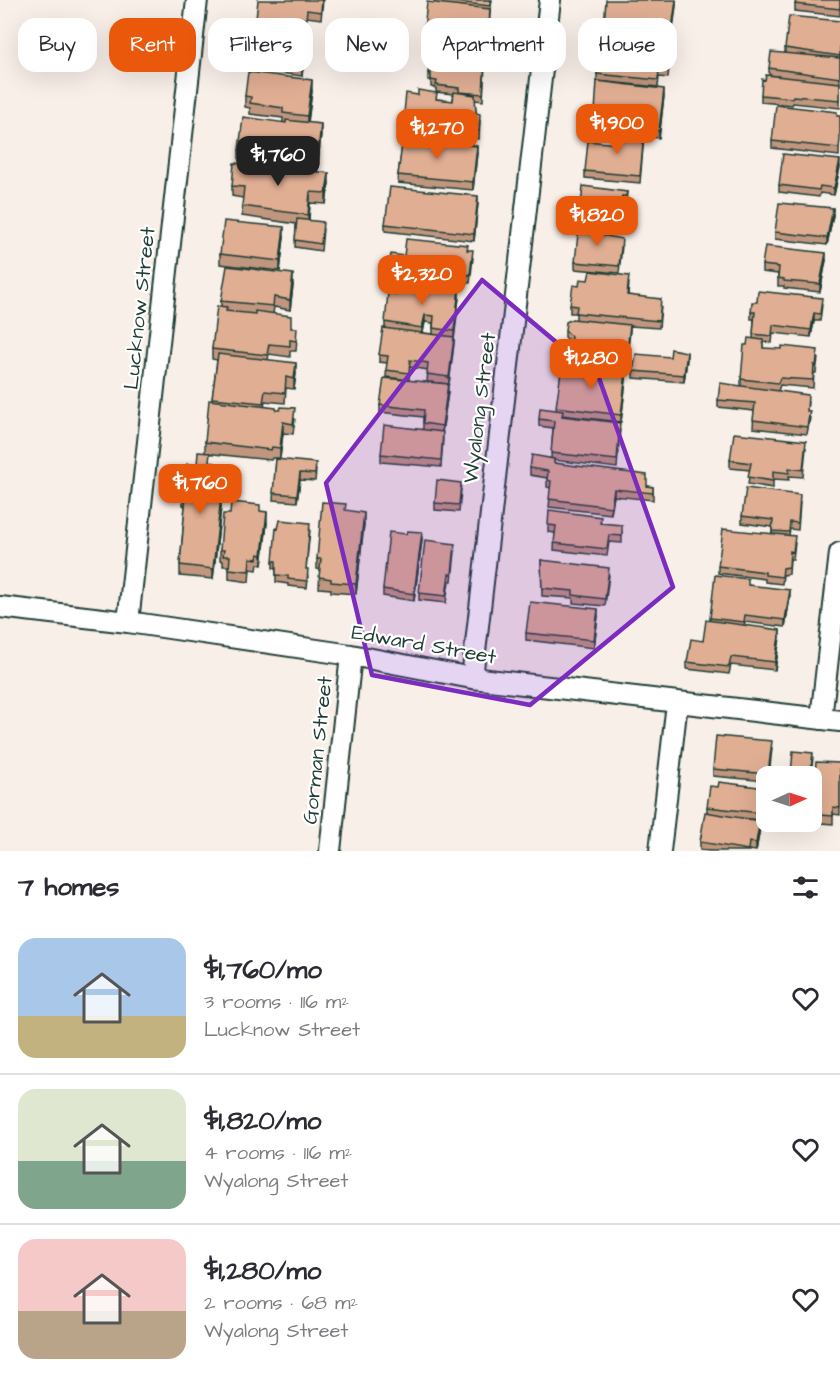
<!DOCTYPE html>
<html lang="en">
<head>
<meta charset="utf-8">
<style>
  :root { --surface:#fff; --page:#f7f7f7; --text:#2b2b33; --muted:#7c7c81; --line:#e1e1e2; --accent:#ea580c }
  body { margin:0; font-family:"Architects Daughter",sans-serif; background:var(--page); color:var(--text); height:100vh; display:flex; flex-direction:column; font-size:22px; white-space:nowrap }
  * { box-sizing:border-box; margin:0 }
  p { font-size:20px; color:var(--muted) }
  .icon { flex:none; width:33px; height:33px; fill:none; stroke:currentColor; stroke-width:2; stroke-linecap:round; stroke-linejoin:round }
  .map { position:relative; height:851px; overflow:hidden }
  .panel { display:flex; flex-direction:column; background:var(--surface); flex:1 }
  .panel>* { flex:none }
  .banner { position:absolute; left:18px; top:18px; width:804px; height:54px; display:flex; gap:12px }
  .needle { width:39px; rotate:87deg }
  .fabs { position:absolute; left:756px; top:766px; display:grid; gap:12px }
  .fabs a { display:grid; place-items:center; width:66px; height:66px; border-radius:12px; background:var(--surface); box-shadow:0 6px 24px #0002; font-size:30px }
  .price { position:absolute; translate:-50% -51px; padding:0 14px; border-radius:12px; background:var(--accent); color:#fff; font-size:20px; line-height:39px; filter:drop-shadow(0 2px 3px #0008) }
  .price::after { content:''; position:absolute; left:50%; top:36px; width:18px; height:14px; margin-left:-9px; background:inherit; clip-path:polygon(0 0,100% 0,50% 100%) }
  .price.on { background:#222; color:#fff }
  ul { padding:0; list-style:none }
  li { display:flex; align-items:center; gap:18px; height:150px; padding:0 18px }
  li+li { border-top:2px solid var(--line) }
  li span { display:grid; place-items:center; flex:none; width:168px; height:120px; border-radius:18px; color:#555 }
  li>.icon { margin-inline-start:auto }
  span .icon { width:72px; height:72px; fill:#fffc; stroke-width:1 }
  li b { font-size:26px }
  h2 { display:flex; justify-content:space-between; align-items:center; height:72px; padding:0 18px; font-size:26px }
  .pill { padding:0 21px; border-radius:18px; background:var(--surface); box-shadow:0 6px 24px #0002; font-size:21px; line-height:54px }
  .pill.on { background:var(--accent); color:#fff }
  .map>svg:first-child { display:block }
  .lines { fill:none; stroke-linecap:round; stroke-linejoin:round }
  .minor-casing { stroke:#1f3d34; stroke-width:24 }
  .minor { stroke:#fff; stroke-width:20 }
  .wall { fill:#c1967e; stroke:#1f3d34; stroke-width:1.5; fill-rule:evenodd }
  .shaded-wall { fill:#9d7a67; stroke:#1f3d34; stroke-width:1.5 }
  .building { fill:#e0ae93; stroke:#1f3d34; stroke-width:1.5 }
  .marked { fill:#7b2cbf; fill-opacity:0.2; stroke:#7b2cbf; stroke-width:4.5; stroke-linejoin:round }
  .labels { text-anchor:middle; stroke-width:4.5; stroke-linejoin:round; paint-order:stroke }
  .street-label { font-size:21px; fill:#1f3d34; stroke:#fff }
</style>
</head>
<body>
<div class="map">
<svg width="840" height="851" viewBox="0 0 840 851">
  <rect width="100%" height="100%" fill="#f9efe9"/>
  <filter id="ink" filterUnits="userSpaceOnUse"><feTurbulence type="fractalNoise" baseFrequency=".0167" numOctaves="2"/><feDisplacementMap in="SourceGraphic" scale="12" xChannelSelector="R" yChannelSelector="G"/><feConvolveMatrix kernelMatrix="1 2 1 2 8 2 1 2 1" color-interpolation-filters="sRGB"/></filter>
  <g filter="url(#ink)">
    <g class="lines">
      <g class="minor-casing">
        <path id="minor" d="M0 607 128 622 351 655 472 678 840 721
          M128 622 197 0
          M472 678 550 0
          M821 719 840 553
          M330 851 351 655
          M660 851 677 703"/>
      </g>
      <use href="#minor" class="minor"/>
    </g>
    <path class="wall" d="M323 0 321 19 307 17 306 26 279 23 278 30 256 26V19Z
      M434 0H492L490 13 488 48H485L484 54 423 47V39L434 3Z
      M840 0V16L795 11V4Z
      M676 5 671 44 660 43V48L670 56 668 78 659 77 658 87 597 81V74L604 33V26Z
      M840 21V108L793 103 792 105 761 102V95L765 80 784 77 769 75V68L785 53V48Z
      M306 41 302 76 247 69V62Z
      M370 42 368 65 338 62V55Z
      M485 65 483 101 475 100 476 113 480 121 479 139 473 138V145L477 153 473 190 398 183V175L403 140 402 133 418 95 437 99 453 101V94L436 92V88L431 87V80H428V73Z
      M312 91 308 123 321 135 317 171 329 183 326 204 310 203 309 220 323 229 321 251 295 247 296 224 242 216 243 198 232 196V186L289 168V166L239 161V150L283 122V118L250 114V108L245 107V96Z
      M664 96 659 138 644 136 640 183 585 178V171L617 144 632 133V124L616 122 615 136 598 134 599 120 595 119V112Z
      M837 116H840L839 156 772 148V141Z
      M840 167 834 195 820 193 819 197 779 192V185Z
      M627 192 626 204H622L618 226 580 223V216Z
      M478 203 474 241 385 231V224Z
      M833 215 827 245 775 239V232Z
      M596 234 622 246 619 273 575 269V262Z
      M284 237 280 271 220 264V254Z
      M468 250 473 258 470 283 463 282V286L388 277V270L404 256Z
      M826 260 820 292 784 288V286H778V274L762 272V265Z
      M629 283 628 295 661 306 659 328 630 326 625 373 626 380 621 422 562 415V416L620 430 617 468 554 460V463L647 486 653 487V500L614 496 611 514 549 507 551 488 547 487V478L530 475V468L551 458 553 428 539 426V419L556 411 563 360 570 348V342L565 337V330L576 319V313H570V305L579 286Z
      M293 285 290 310 274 307 273 314 291 328 297 338 296 351H290V357L269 354 268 360 296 373 294 389 286 388 285 403 265 401 264 406 276 410 295 419 293 434 283 433 280 458H272L271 460 205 453V442L212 401 217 360 212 359V349L221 306V301Z
      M459 297 449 384 427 382 428 370 410 367 409 380 386 377 387 363 379 362V355L385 328V322ZM425 322 433 323V334L423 333Z
      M822 305 820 321H814L811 337 773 333 772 343 763 342V348L818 358 816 373H814L813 388 780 385 778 391 808 402 807 411 810 418 807 434 753 428 754 411 718 407V400L741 386V379L747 345 753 339 754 319H751V312Z
      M687 359 684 382 633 378V371Z
      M448 392 442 432 443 439 441 467 381 462V454L423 430V417L380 412V405Z
      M806 448 803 477 789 476V480L773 479V488L748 484 750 470 730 468V460Z
      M276 459 316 470 315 481 300 480 297 502 273 500Z
      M210 462 215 473 213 496 221 507 213 579 180 576V565L185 506 183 505V494L197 465Z
      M461 490 459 512 435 510V503Z
      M800 503 798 530 790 529 789 535 795 543 793 559H790L789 574 783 575 782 584 765 582V579L718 573V566L772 533V527L742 523V516Z
      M260 511 267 523 262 565 258 564 257 570 250 569 249 582 229 579V566H223V561L220 560V550L230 514Z
      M346 511 364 524 356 594 331 592V589L319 588 320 570 317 569V559Z
      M601 523 622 532V543L609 542 607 556 554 550 555 533 548 532V525Z
      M310 530 306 569 308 577 307 588 288 586V584L276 582V568H273V561Z
      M422 540 414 601 383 596V589Z
      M455 552 452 581H449L446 603 419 600V593Z
      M541 560 609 575 605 606 573 603V598L542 596Z
      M748 585 790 597 785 627 745 622 744 625 780 637 775 670 731 665 729 674 687 669V662L703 641 710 621V618Z
      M598 616 594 648 526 640V633Z
      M772 748 769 777H766V781L713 776V769Z
      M813 757 811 777H791V774Z
      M840 763V815L833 814V824L821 823 820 825 810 824V822H812V800Z
      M718 787 766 788V817L761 816V820L738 818 760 828 756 851 749 850V851H710L700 850V842L707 812V807Z"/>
    <path class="shaded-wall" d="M676 0V5L671 44V37Z
      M306 34V41L302 76V69Z
      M312 80V91L307 127V116Z
      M664 89V96L659 138V131Z
      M321 124V135L316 179V169Z
      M477 146V153L473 190V182Z
      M840 160V167L834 195V188Z
      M329 173V183L326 204V193Z
      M310 192V203L308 225V215Z
      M478 196V203L474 241V234Z
      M622 196V204L618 226V219Z
      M833 208V215L827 245V238Z
      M284 227V237L280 271V261Z
      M826 253V260L820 292V284Z
      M293 274V285L290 310V300Z
      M459 289V297L454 338V331Z
      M814 313V321L811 337V330Z
      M425 315V322L422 335V328Z
      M630 325V332L625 375V368Z
      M454 337V344L449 384V377Z
      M687 352V359L684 382V375Z
      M296 363V373L294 389V379Z
      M626 373V380L621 422V415Z
      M448 384V392L442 433V426Z
      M283 422V433L280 458V448Z
      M215 463V473L212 506V496Z
      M300 473V480L297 502V495Z
      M614 489V496L611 514V507Z
      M221 497V507L213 579V569Z
      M267 512V523L262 565V555Z
      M364 513V524L356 594V584Z
      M422 532V540L414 601V594Z
      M790 590V597L785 627V620Z
      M598 609V616L594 648V640Z
      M780 630V637L775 670V662Z
      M760 821V828L756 851V843Z"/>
    <path class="building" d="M258 0H322L321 12 307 10 306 19 279 16 278 23 256 19Z
      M440 0H491L490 6Z
      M606 0H676L671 37 609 29V26H604Z
      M796 0H840V9L795 4Z
      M427 2 490 9 488 41H485L484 47 423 39Z
      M789 16 840 21V56L785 48Z
      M251 28 306 34 302 69 247 62Z
      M340 31 370 34 368 58 338 55Z
      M601 32 660 39 659 48 670 49 668 71 659 70 658 80 597 74Z
      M432 51 485 58 483 94 459 92V88L436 85 437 81 431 80V73H428Z
      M771 52 840 58V78L769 68Z
      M248 72 312 80 307 116 283 113V108L250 103 251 97 245 96Z
      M766 75 840 83V100L793 96 792 98 761 95 762 79 765 80Z
      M597 81 664 89 659 131 632 127V117L616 115 615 128 598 127 599 112H595Z
      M418 90 437 93 436 99 453 101 454 92 475 95 476 113 480 114 479 131H473L472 140 402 133 406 93 418 95Z
      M776 105 837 112V116H840V140L839 148 772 141Z
      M243 117 286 123V120L321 124 316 169 289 166 290 156 239 150Z
      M618 132 644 134 640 176 585 171 588 141 617 144Z
      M403 137 477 146 473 182 398 175Z
      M783 154 840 160 834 188 820 186 819 190 779 185Z
      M234 163 329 173 326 193 310 192 308 215 242 206 244 187 232 186Z
      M583 186 627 192 626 196H622L618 219 580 216Z
      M390 187 478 196 474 234 385 224Z
      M779 203 833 208 827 238 775 232Z
      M297 219 323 222 321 244 295 240Z
      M224 221 284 227 280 261 220 254Z
      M579 224 597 225 596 234 622 239 619 266 575 262Z
      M406 239 468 245 467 250H473L470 275H463V279L388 270 391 254 404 256Z
      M765 246 826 253 820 284 784 281V279L778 278 779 267 762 265Z
      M227 266 293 274 290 300 274 297 273 306 221 301Z
      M590 271 629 276 627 295 661 299 659 321 576 313 577 306 570 305 573 285 579 286 580 279 588 280Z
      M396 281 459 289 454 331 433 328 434 316 425 315 422 328 385 322 388 293 395 294Z
      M758 291 822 298 820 314 814 313 811 330 773 325 772 336 753 334 755 312H751L752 302H757Z
      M217 306 227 307 226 311 255 314V311L291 316V328H297L296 341 290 340V346L269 344 267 355 212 349Z
      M572 319 630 325 625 368 563 360 564 348H570L571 336 565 330 566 322Z
      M383 328 454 337 449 377 427 374 428 363 410 360 409 373 386 370 388 356 379 355Z
      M748 338 763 340V348L782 349V346L818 350 816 366 814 365 813 380 780 378 778 383 741 379 744 345H747Z
      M671 349 687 352 684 375 633 371 636 354 670 357Z
      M218 354 296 363 294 379 286 377 285 393 265 391 263 403 212 398Z
      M562 365 626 373 621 415 556 407Z
      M384 378 448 384 442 426 423 423 424 410 380 405Z
      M720 383 808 395 807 411H810L807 427 753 420 755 403 718 400Z
      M209 400 276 408V410H280L281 407 295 408 293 424 283 422 280 448 272 447 271 450 205 442Z
      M540 408 563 411 562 416 620 423 617 460 551 453 554 421 539 419Z
      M384 425 443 432 441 460 381 454Z
      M734 433 806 441 803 470 789 468V473L773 471V481L748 477 751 463 730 460Z
      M198 452 210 453 209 462 215 463 212 496 221 497 213 569 180 565 186 495 183 494 187 464 197 465Z
      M532 455 554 459V463L647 475V486L653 487V493L614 489 611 507 549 499 551 481 547 480 548 471 530 468Z
      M276 459 316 463 315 474 300 473 297 495 273 493Z
      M437 480 461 483 459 505 435 503Z
      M746 488 800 495 798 523 790 522 789 532 772 531 773 520 742 516Z
      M231 502 260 505V511L267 512 262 555 258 554 257 559 250 558 249 571 229 569 230 556H223L224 550H220L223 514H230Z
      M322 502 346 504 345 510 364 513 356 584 331 582V579L319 577 321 559H317Z
      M549 510 601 517 600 523 622 525V536L609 535 607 549 554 543 556 526 548 525Z
      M280 520 310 523 306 569H308L307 581 288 579V576L276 575V561H273L276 528 278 529Z
      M723 529 795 536 793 552 790 551 789 567 783 568 782 577 765 575V572L718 566Z
      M407 531 422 532 414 594 383 589 389 532 406 534Z
      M425 540 455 544 452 574H449L446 596 419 593Z
      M541 560 609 568 605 599 573 595V591L542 588Z
      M715 575 748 579V585L790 590 785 620 745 615 744 622 710 618Z
      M530 602 598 609 594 640 526 633Z
      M706 620 780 630 775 662 731 657 729 667 687 662 691 639 703 641Z
      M716 736 772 741 768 774 713 769Z
      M793 751 813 753 810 776 791 774Z
      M816 762 840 763V808L833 807V816L821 815 820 818 812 817V800Z
      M719 782 766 788V810L761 809V813L707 807 710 786 718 787Z
      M705 812 760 821 756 843 749 842 748 850 700 842Z"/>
  </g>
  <path class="marked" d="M482 280 599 378 673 587 530 705 372 675 326 483Z"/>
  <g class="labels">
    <g class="street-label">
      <text transform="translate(139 308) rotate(-84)" y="7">Lucknow Street</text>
      <text transform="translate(479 408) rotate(-83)" y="7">Wyalong Street</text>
      <text transform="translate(424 644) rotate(10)" y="7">Edward Street</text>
      <text transform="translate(317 750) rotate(-84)" y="7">Gorman Street</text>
    </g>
  </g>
</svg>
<div class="fabs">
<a><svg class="needle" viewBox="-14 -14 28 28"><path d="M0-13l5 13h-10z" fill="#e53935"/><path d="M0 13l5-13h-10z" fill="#7c7c81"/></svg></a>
</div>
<b class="price" style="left:617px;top:155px">$1,900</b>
<b class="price" style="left:437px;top:160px">$1,270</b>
<b class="price on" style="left:278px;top:187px">$1,760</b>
<b class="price" style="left:597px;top:247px">$1,820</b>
<b class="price" style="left:422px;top:306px">$2,320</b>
<b class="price" style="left:591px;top:390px">$1,280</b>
<b class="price" style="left:200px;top:515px">$1,760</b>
<div class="banner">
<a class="pill">Buy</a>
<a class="pill on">Rent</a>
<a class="pill">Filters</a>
<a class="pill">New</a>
<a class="pill">Apartment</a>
<a class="pill">House</a>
</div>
</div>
<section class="panel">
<h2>7 homes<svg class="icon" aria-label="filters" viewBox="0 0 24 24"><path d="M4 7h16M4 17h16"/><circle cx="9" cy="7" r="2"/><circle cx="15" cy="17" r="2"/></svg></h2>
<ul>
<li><span style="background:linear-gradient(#a9c7e8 65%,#c2b280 0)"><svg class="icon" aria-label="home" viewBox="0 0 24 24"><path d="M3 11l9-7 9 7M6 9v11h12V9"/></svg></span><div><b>$1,760/mo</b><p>3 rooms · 116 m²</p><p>Lucknow Street</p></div><svg class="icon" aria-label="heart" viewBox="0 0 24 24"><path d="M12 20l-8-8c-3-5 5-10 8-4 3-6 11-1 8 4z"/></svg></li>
<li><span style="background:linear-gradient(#dfe7d0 60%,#7fa58c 0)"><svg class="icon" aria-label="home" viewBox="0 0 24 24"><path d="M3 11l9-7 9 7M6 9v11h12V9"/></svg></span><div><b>$1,820/mo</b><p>4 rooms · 116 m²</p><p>Wyalong Street</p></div><svg class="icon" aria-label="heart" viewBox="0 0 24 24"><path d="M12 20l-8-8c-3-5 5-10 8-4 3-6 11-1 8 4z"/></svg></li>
<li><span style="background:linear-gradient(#f6c9c9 60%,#b9a48a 0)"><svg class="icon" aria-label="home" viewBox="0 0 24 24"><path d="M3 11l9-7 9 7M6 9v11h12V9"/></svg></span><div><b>$1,280/mo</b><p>2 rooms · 68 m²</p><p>Wyalong Street</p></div><svg class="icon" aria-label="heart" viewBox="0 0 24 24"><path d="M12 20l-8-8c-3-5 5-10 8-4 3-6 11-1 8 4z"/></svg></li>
</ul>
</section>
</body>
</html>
